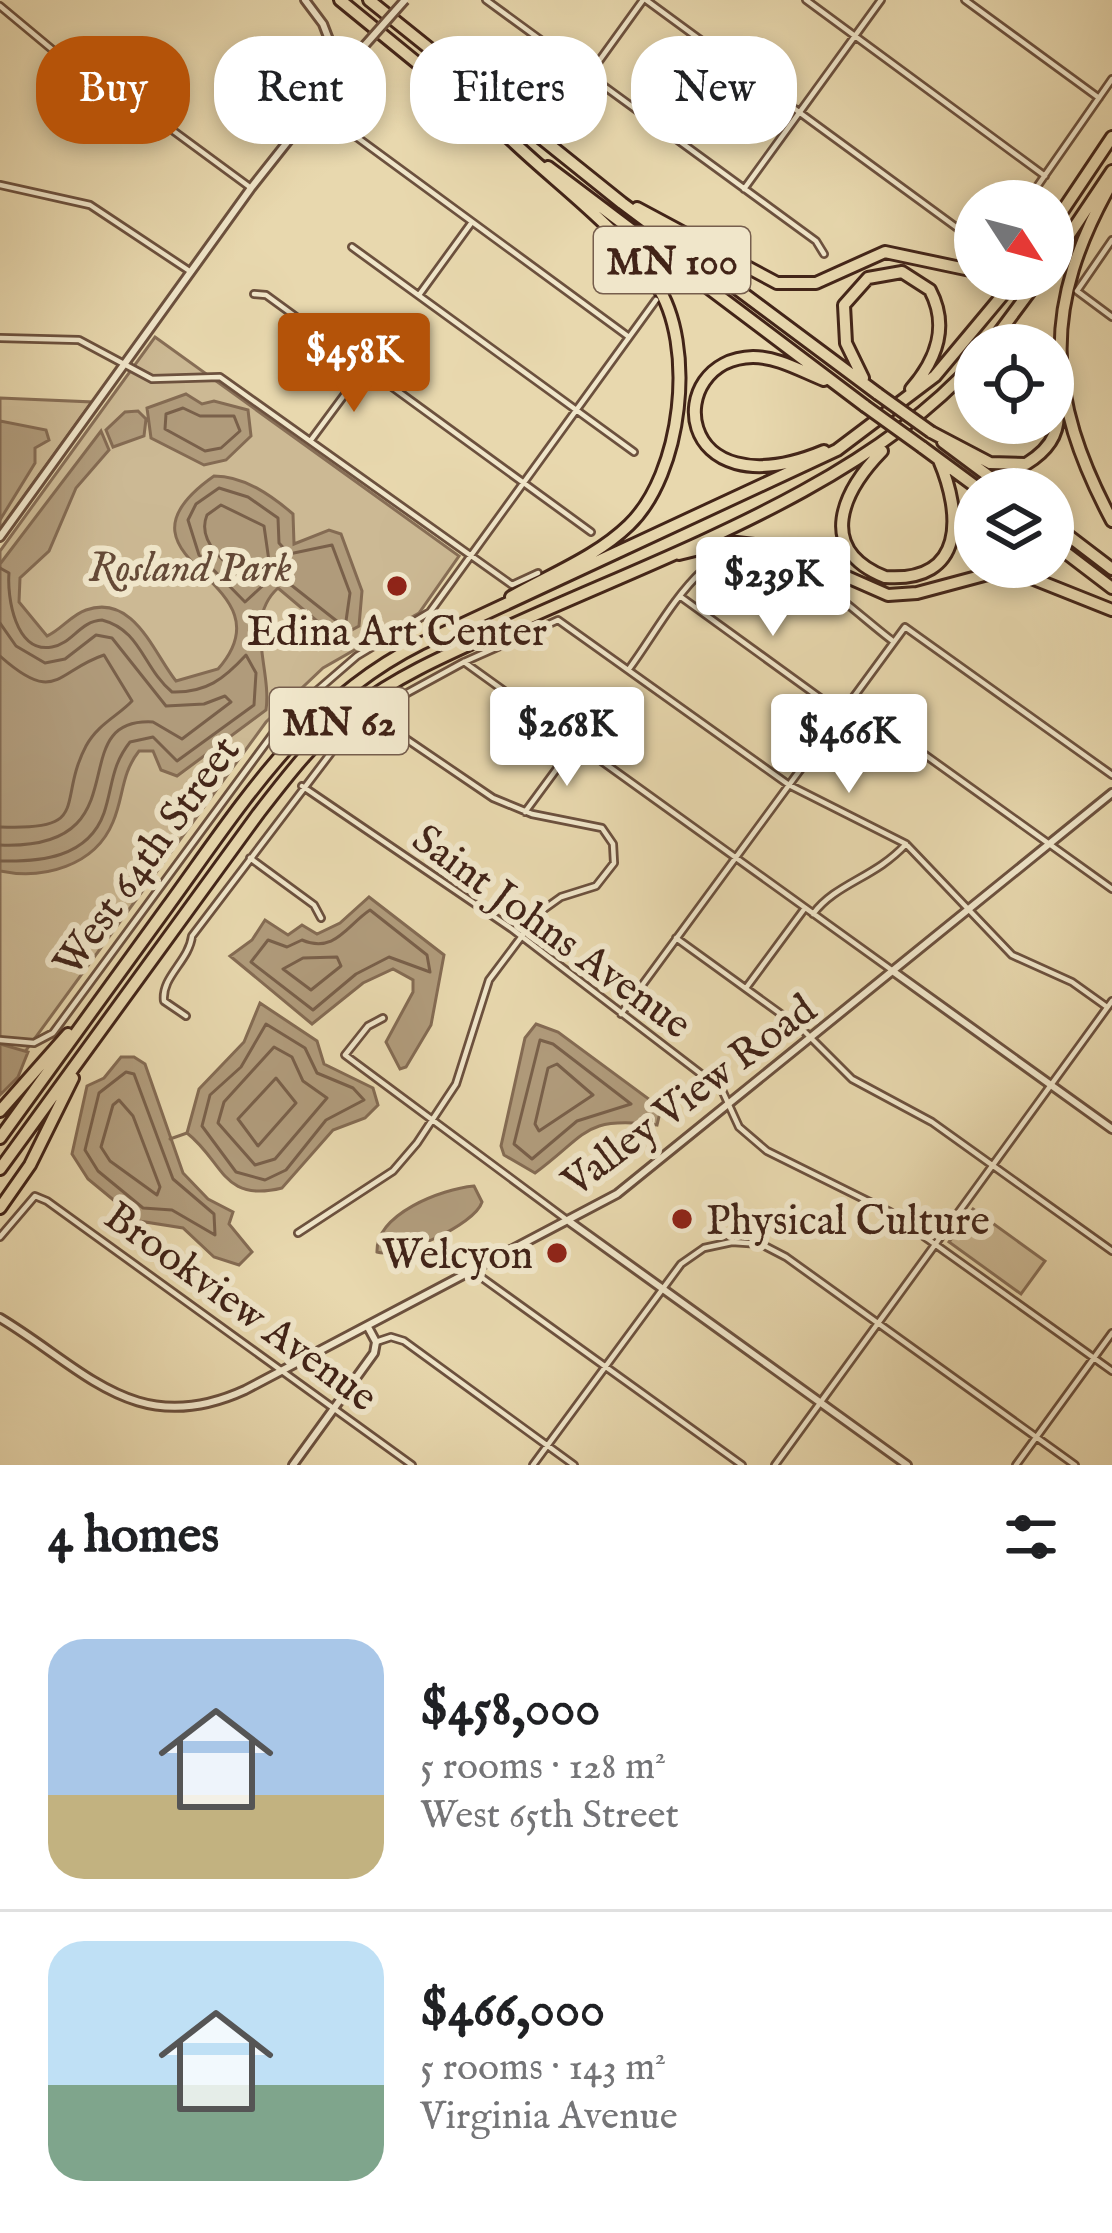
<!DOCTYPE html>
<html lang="en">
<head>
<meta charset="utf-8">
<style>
  :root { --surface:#fff; --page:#f6f6f6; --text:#202124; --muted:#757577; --line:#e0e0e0; --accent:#b45309 }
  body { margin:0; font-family:"IM FELL English",serif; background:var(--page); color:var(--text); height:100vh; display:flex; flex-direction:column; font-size:45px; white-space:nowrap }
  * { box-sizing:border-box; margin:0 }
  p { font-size:39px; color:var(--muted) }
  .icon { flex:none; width:66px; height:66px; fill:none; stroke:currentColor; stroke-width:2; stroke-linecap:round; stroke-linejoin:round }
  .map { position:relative; height:1465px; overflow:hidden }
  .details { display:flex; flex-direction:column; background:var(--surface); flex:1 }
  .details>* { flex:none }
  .guide { position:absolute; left:36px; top:36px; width:1041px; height:108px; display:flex; gap:24px }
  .needle { width:78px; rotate:126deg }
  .tools { position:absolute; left:954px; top:180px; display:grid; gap:24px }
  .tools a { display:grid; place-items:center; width:120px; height:120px; border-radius:50%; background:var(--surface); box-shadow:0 6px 18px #0003; font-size:60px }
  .price { position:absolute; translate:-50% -102px; padding:0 27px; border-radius:12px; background:#fff; color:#222; font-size:39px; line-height:78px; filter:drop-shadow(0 3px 6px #0008) }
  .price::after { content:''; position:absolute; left:50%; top:72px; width:36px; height:27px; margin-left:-18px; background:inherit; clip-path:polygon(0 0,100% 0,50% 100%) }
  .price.current { background:var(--accent); color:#fff }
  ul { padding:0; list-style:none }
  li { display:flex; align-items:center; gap:36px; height:300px; padding:0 48px }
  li+li { border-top:3px solid var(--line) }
  li span { display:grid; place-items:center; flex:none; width:336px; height:240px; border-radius:36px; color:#555 }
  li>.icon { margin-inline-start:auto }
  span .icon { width:144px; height:144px; fill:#fffc; stroke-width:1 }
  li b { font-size:51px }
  h2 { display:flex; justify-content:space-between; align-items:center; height:144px; padding:0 48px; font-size:51px }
  .tag { padding:0 42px; border-radius:48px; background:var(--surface); box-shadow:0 6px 18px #0003; font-size:42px; line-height:108px }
  .tag.current { background:var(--accent); color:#fff }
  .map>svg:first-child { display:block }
  .green { fill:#ccb994; stroke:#876e56; stroke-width:3 }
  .water { fill:#b09b7b; stroke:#846b53; stroke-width:3 }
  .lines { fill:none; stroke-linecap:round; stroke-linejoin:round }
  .shore { stroke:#79604a; stroke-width:3 }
  .stream { stroke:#846b53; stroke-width:3 }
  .minor-casing { stroke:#6c513e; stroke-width:10 }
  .tertiary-casing { stroke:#6c513e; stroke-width:12 }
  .motorway-casing { stroke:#422418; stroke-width:16 }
  .minor { stroke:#f0e6ca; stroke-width:4.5 }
  .tertiary { stroke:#f0e6ca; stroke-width:6 }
  .motorway { stroke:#e8d8ae; stroke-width:10 }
  .tertiary-bridge-casing { stroke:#6c513e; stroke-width:12; stroke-linecap:butt }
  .motorway-bridge-casing { stroke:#422418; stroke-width:16; stroke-linecap:butt }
  .tertiary-bridge { stroke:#f0e6ca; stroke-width:6 }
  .motorway-bridge { stroke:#e8d8ae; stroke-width:10 }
  .poi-dot { fill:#8f2418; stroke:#f0e6ca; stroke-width:4.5 }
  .labels { text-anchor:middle; stroke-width:12; stroke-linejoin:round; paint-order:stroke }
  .shield { fill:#f0e6ca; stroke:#765e4d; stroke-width:3 }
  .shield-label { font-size:39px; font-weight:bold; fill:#422418 }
  .park-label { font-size:42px; font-style:italic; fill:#644937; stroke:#f0e6ca }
  .poi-label { font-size:42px; fill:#422418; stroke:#f0e6ca }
  .street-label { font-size:42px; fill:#422418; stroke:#f0e6ca }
</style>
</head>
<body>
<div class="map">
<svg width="1112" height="1465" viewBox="0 0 1112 1465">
  <rect width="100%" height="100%" fill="#e8d8ae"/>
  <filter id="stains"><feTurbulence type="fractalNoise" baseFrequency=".00167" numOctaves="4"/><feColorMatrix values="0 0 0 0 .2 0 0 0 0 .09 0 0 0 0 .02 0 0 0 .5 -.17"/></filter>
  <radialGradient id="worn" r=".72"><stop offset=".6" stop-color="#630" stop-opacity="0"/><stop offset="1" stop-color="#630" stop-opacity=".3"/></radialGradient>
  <path class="green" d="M155 337 459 556 419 613 323 668 266 722 0 1086V551Z
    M0 398 92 402 0 529Z
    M973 1209 1045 1261 1021 1294 949 1242Z"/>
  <path class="water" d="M186 394 202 404 214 401 248 410 251 436 226 460 204 465 151 438 147 408Z
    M138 411 146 419 144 436 113 447 106 430 125 412Z
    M0 421 46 430 49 440 35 448V463L0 520Z
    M101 431 109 450 76 488 49 551 20 578 19 602 47 636C61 630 71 615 86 610 134 593 154 654 176 681L218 669C297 579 93 561 214 476 244 476 271 495 293 514L294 544 329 530 341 534 362 591 359 626 337 638 278 588C243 620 272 669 266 710L177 776 161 770 153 751H139C121 774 124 796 113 822 95 866 43 880 0 871V564Z
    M369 897 444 955 431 1025 406 1067 400 1069 386 1042 413 992V980L393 969 363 983 312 1024 230 956 252 940 265 920 288 935 302 925 317 934 340 923Z
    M260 1003 317 1041 324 1064 373 1088 378 1105 365 1118 333 1130 282 1188C222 1203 224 1162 187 1133L199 1089 244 1042Z
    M536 1024 558 1032 661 1108 657 1125C583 1116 589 1133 535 1173L504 1155 501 1146 525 1038Z
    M0 1044 28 1052 18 1077 0 1095Z
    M121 1057H134L145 1064 183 1173 208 1199 233 1212 229 1224 252 1252 239 1265 214 1257 183 1228 139 1221 88 1179 72 1154 87 1086 104 1078Z
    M474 1186 482 1202C475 1225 399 1259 377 1252 376 1214 441 1189 474 1186Z"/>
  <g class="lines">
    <path class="shore" d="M183 408 200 416H234L240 431 221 448 205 451 165 429 166 414Z
      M219 488 248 497 278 518 279 543 289 554 332 545 350 593 346 621 338 622 281 577 270 579 245 602 199 555 188 520 196 504Z
      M221 505 264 526 269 561 249 577C227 568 196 541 207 515Z
      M0 568 9 573C7 596 15 654 52 647 72 644 80 621 102 620 141 630 143 668 172 692 206 693 224 679 246 655L256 673 254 705 177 761 153 737 130 742C111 766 113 786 104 813 88 858 40 862 0 861
      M0 623 16 646 45 663 65 659 96 635 112 638 166 706 204 704 225 696 231 702 182 739 153 722C59 717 146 851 0 845
      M0 656C56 706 56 671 104 655L132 701C118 716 98 724 86 746 56 803 93 831 0 827
      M370 910 427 955 430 972 389 957 356 974 313 1010 251 962 268 940 287 947 302 940C335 954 347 925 370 910Z
      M337 957 341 966 311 990 283 969 303 958Z
      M266 1024 305 1048 317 1073 353 1088 364 1100 326 1120 286 1170 265 1180 236 1172 202 1126 210 1095 241 1067Z
      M540 1040 553 1044 631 1104 577 1121 532 1159 514 1144Z
      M274 1047 292 1057 303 1081 327 1098 275 1159 255 1165 218 1123 224 1102Z
      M557 1064 593 1095 539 1131 535 1124 548 1068Z
      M126 1072 134 1074 173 1179 214 1214 215 1235 172 1210 143 1208 98 1171 85 1150 99 1093Z
      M276 1078 296 1103 258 1146 238 1119Z
      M119 1100 133 1116 160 1187 157 1195 110 1161 101 1147 113 1105Z"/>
    <path class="stream" d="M170 1139 187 1133"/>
    <g class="minor-casing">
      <path id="minor" d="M486 0 816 241 824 254
        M646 0 975 241
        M806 0 1045 176
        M965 0 1099 98
        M0 6 96 86 141 107 251 188
        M313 105 629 337
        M563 111 643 0
        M0 185 90 205 191 272
        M744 189 881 0
        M1027 201 1112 79
        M1112 240 1077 291 1112 317
        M352 247 634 452
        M254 294 266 295 591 532
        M419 295 472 222
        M0 338 79 340 152 379 220 377 512 585 538 573
        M311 440 365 367
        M681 597 841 713
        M464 662 893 971
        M629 669C652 638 673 598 702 571 763 515 845 606 894 642
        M850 701 1112 889
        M302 786 512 929 722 1090 739 1127 767 1151 890 1212 1112 1371
        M525 812 575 744
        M250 858 314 905 321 918
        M813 914C836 883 875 878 906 844
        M676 938 803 1030 852 1079 932 1122 1112 1251
        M746 988 805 908
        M621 1014 905 627 1112 775
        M186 1016 164 1001C161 977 189 961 192 936L343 737 387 704 464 662 558 620 789 785 906 844 1012 955 1072 982 1107 1007
        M383 1018 368 1026 345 1055 567 1220
        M0 1040 34 1043 53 1033 283 720 357 656 430 612 656 300
        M298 1233 393 1171 417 1143 456 1084 489 980 540 912 561 897 596 886 614 863 613 844 602 828 532 814 493 798 371 715
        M0 1237 35 1196 47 1201 412 1465
        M474 1272 742 1465
        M376 1342 391 1337 404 1341 574 1465
        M533 1465 681 1264 704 1248 732 1242 761 1244 786 1257 1075 1465
        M775 1465 1112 1001
        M1016 1465 1112 1333"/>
    </g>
    <g class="tertiary-casing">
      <path id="tertiary" d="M305 0 323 24 341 71
        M0 537 251 188 357 54
        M894 972 1112 1129
        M570 1222 907 1465
        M0 1318C85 1369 136 1440 245 1390L617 1194 1112 793
        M293 1465 374 1353 376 1342 369 1329"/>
    </g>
    <g class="motorway-casing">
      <path id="motorway" d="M340 0 509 138
        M369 0 622 203 878 394
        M506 135C555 183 618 226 656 284 697 345 682 474 629 525 596 557 551 574 511 597
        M548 167 865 406
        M1112 182C1042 305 1045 395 1112 521
        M637 208 777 283H816L885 252 975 271
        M1053 225 1112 137
        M1053 259 1112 171
        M990 345 1039 279
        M863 378 846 343 844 305 868 278 902 272 930 290C949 326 937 359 911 389
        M824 380C801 371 778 357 753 357 662 359 672 514 824 451
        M931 432 990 463 1026 464C1054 447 1065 425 1053 393
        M943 442 1006 489
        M922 447 979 489
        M882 451C843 491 815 549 885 577 966 583 962 514 939 460
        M1053 524 1112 569
        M1053 543 1112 588
        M679 554 728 542 781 548 888 595 917 593 988 574 1024 575 1112 610
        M0 1111 68 1034
        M0 1138C56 1061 112 984 168 906 242 804 304 702 420 644L837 450 935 376 1016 279
        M0 1169 258 814C288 775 317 737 357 707 403 672 458 650 510 626 663 556 862 488 975 362
        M0 1208 30 1165 73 1078"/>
    </g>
    <use href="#minor" class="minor"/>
    <use href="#tertiary" class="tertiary"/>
    <use href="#motorway" class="motorway"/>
    <g class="tertiary-bridge-casing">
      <path id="tertiary-bridge" d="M357 54 405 0"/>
    </g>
    <g class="motorway-bridge-casing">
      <path id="motorway-bridge" d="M878 394 931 432
        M865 406 922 447"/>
    </g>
    <use href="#tertiary-bridge" class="tertiary-bridge"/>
    <use href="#motorway-bridge" class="motorway-bridge"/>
  </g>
  <g class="poi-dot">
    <circle cx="397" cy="586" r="12"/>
    <circle cx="682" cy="1219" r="12"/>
    <circle cx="557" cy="1253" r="12"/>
  </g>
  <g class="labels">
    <g class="shield">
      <rect x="594" y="227" width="156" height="66" rx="9"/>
      <rect x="270" y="688" width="138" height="66" rx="9"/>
    </g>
    <g class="shield-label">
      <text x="672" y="274">MN 100</text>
      <text x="339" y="735">MN 62</text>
    </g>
    <g class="park-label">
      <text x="190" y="581">Rosland Park</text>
    </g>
    <g class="poi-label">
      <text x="397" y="645">Edina Art Center</text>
      <text x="706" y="1234" text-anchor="start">Physical Culture</text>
      <text x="533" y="1268" text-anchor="end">Welcyon</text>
    </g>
    <g class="street-label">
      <text transform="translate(145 855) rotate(-54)" y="15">West 64th Street</text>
      <text transform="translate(553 930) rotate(36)" y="15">Saint Johns Avenue</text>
      <text transform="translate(688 1094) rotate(-37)" y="15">Valley View Road</text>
      <text transform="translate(242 1305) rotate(36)" y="15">Brookview Avenue</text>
    </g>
  </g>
  <rect width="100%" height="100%" filter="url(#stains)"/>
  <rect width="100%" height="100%" fill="url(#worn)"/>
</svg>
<div class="tools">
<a><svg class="needle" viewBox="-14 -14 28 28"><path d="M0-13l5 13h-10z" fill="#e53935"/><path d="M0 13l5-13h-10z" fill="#757577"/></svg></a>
<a><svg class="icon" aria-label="locate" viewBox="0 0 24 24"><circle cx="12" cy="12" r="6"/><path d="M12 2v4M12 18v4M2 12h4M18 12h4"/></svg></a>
<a><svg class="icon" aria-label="layers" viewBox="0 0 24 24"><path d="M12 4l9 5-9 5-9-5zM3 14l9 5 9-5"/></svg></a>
</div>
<b class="price current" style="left:354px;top:415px">$458K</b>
<b class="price" style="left:773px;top:639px">$239K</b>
<b class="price" style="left:567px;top:789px">$268K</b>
<b class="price" style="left:849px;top:796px">$466K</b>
<div class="guide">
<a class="tag current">Buy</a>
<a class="tag">Rent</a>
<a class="tag">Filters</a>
<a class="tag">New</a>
</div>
</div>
<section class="details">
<h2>4 homes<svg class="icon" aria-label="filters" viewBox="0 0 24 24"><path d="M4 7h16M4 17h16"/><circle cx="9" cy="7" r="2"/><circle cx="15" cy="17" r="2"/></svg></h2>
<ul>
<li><span style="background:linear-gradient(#a9c7e8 65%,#c2b280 0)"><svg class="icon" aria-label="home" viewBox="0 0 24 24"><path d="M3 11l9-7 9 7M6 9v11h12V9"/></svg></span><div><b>$458,000</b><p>5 rooms · 128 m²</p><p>West 65th Street</p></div></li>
<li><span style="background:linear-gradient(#bfe0f5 60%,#7fa58c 0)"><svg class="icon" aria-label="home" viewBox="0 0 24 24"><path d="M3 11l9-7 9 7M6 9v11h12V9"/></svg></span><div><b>$466,000</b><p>5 rooms · 143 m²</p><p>Virginia Avenue</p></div></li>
</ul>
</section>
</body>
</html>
